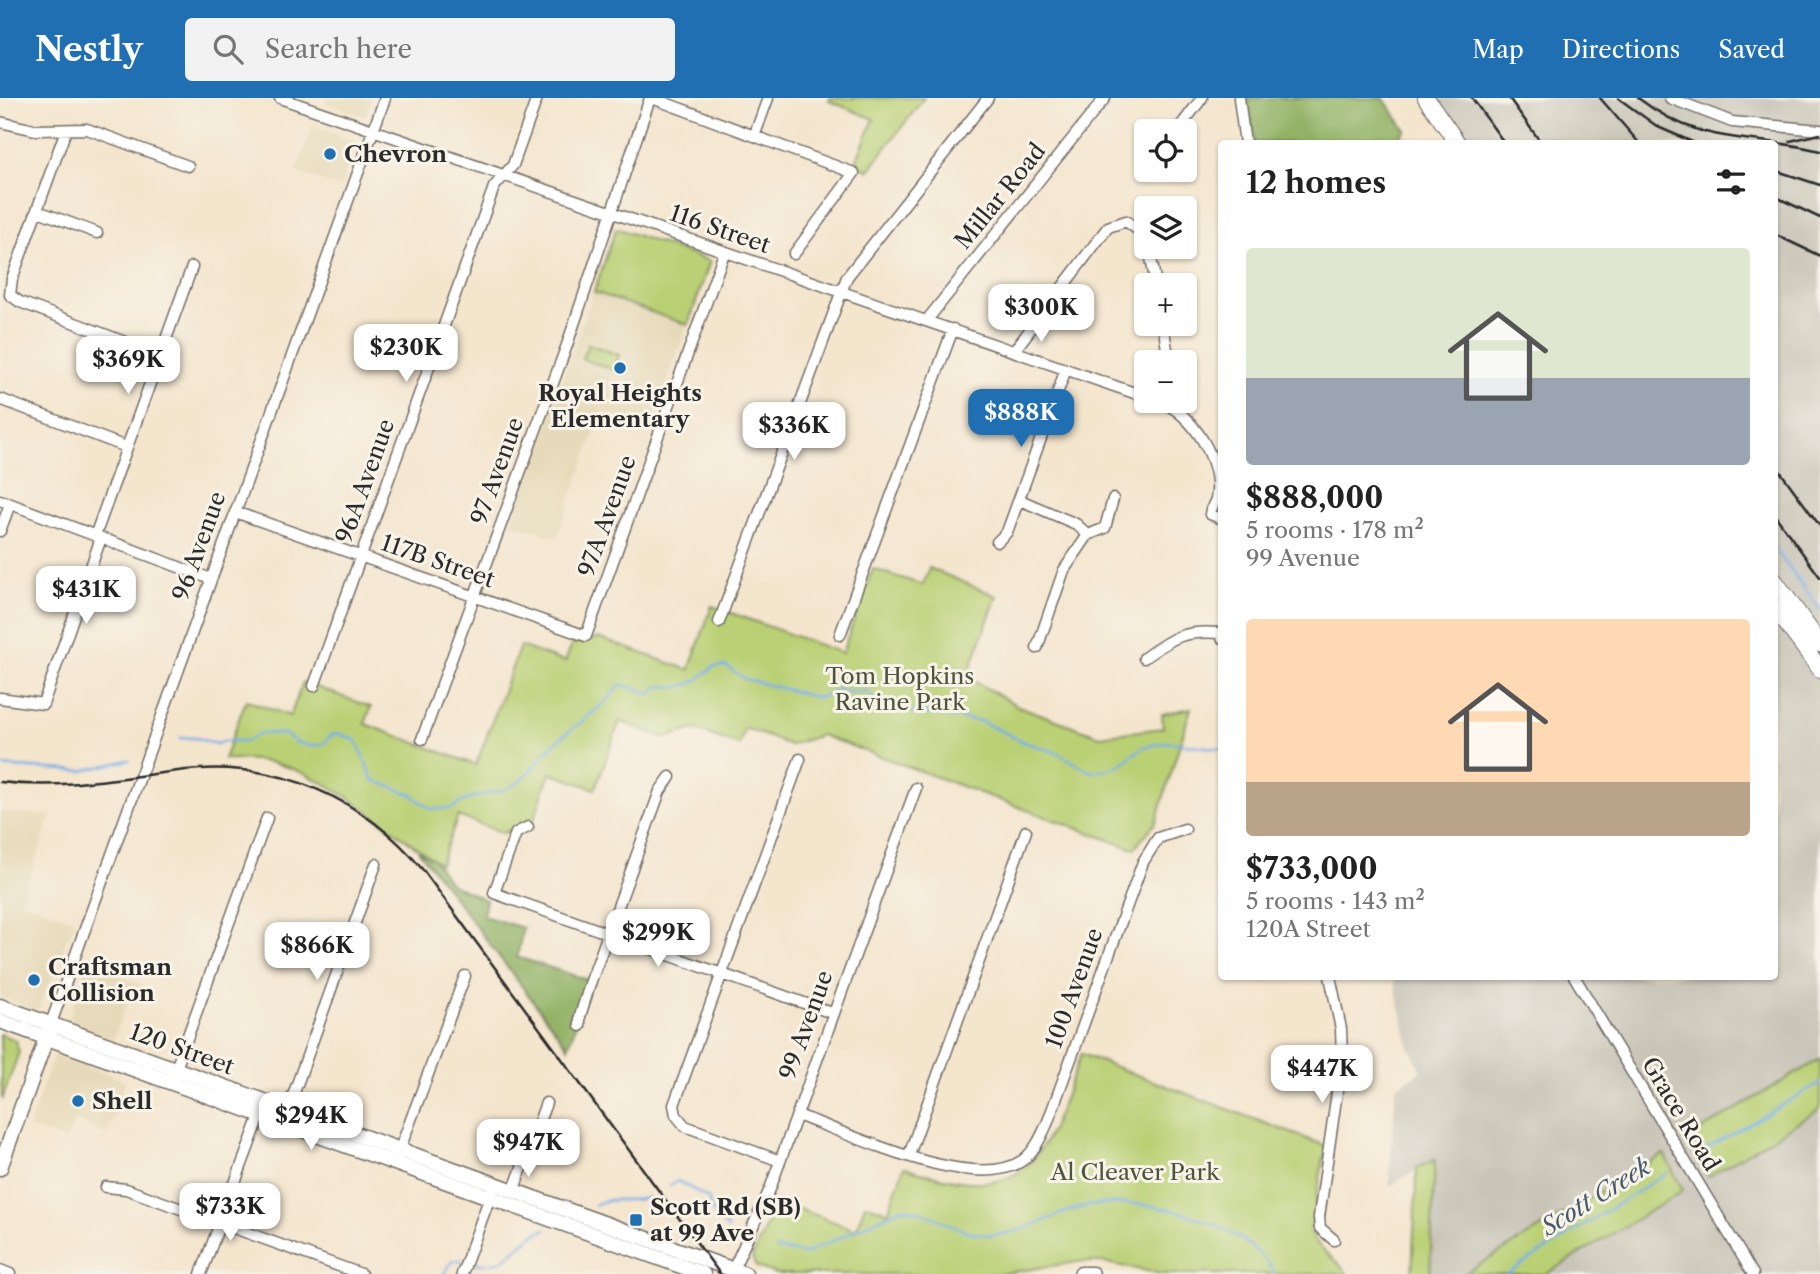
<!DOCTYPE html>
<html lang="en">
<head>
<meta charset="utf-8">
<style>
  :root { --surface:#fff; --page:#f2f2f2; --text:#222; --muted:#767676; --accent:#1f6fb2 }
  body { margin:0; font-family:"Libre Caslon Text",serif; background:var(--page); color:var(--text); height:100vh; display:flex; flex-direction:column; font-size:26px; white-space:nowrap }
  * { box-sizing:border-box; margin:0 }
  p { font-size:23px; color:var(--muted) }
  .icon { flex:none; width:38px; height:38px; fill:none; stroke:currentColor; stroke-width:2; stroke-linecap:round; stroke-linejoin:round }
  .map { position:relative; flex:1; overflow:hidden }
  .details { position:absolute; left:1218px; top:42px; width:560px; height:840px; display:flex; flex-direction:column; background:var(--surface); border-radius:7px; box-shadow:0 2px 5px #0004 }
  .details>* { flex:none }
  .buttons { position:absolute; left:1134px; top:21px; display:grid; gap:14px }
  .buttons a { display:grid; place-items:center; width:63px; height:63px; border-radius:7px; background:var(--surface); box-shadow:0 2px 5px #0004; font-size:35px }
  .price { position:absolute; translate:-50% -60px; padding:0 16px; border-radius:14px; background:#fff; color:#222; font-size:23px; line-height:46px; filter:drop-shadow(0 2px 4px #0008) }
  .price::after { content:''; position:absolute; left:50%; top:42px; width:21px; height:16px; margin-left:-10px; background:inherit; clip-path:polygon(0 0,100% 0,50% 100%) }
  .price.selected { background:var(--accent); color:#fff }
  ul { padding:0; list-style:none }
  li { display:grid; align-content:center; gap:14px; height:371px; padding:0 28px }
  li span { display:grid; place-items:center; height:217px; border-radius:7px; color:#555 }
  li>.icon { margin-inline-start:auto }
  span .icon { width:126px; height:126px; fill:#fffc; stroke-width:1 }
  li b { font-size:30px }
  h2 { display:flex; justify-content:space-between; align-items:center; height:84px; padding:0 28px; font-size:30px }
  header { display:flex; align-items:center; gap:42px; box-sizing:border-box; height:98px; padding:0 35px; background:var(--accent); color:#fff }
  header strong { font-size:33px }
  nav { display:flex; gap:38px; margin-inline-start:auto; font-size:24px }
  .search { width:490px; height:63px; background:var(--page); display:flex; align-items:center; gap:18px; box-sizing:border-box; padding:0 24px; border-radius:7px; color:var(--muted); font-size:26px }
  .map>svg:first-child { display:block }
  .built { fill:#e7daba }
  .industrial { fill:#c8c4b8 }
  .green { fill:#bad074; stroke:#727e50; stroke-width:2 }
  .forest { fill:#93b266; stroke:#5f6e48; stroke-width:2 }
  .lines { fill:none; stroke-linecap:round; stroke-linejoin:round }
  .stream { stroke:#77afe6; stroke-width:2.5 }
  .minor-casing { stroke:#716c64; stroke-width:13 }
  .major-casing { stroke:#716c64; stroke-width:17 }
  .highway-casing { stroke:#716c64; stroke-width:18 }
  .minor { stroke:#fff; stroke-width:10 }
  .major { stroke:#fff; stroke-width:14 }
  .highway { stroke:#fff; stroke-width:16 }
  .rail { stroke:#2b2b2b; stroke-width:2.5 }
  .poi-dot { fill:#1f6fb2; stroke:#f7f3e8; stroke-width:2.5 }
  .labels { text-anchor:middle; stroke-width:6; stroke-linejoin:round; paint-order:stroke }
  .poi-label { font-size:23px; font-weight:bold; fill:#2b2b2b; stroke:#f7f3e8; text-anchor:start }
  .street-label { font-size:23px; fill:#2b2b2b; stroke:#f7f3e8 }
  .park-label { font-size:23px; fill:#4f543d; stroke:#f7f3e8 }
  .water-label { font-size:24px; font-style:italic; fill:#46596c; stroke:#f7f3e8 }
</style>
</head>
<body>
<header>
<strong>Nestly</strong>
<div class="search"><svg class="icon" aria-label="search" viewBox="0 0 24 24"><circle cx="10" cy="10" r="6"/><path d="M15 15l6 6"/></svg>Search here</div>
<nav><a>Map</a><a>Directions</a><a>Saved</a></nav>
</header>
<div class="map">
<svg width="1820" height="1176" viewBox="0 0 1820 1176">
  <rect width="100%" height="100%" fill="#f7f3e8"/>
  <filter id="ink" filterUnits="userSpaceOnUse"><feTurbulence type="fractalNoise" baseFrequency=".0143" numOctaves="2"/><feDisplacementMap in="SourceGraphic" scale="14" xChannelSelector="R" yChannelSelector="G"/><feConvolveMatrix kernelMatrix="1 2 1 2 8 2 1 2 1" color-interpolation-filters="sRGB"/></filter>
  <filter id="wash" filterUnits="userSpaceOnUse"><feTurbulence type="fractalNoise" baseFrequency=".00686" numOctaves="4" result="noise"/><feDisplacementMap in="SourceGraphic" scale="28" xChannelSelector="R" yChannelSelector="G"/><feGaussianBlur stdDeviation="1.57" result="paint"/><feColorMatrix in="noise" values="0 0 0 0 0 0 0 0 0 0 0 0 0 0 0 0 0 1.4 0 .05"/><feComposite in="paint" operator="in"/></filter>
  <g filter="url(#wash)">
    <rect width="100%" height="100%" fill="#f4e5cd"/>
    <path class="built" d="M327 0H372L365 19 325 4Z
      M313 28 352 42 355 47 340 90 296 74Z
      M616 130 710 163 651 330 602 313 557 440 512 425Z
      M0 714 52 717 21 803 75 822 39 910 35 912 0 899Z
      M87 866 141 886 136 901 129 900 113 942 72 927 69 920Z
      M54 957 126 983 107 1037 75 1022 66 1043 28 1029Z"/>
    <path class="industrial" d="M1436 0H1820V1176H1430L1435 1062 1389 1088 1396 989 1422 973 1409 949 1393 879 1774 878V46L1444 45 1458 33Z"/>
    <path class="green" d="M830 0H924L868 73 856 63 874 21 829 3Z
      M616 130 710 163 688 227 594 194Z
      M588 246 619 257 614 272 582 261Z
      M929 470 997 498 967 579 1018 608 1100 638 1163 630 1162 616 1191 610 1156 724 1134 751 821 637 790 647 745 630 739 647 693 631 665 640 620 623 595 691 550 675 532 726 503 735 458 718 440 766C389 732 326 672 262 663 250 661 237 661 224 661L246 602 290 618 303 584 371 609 365 626 476 667 520 548 565 564 572 546 599 540 689 572 712 508 842 555 873 471 923 487Z
      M0 936 15 942 19 954 2 1002Z
      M1081 956 1326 1048 1310 1134C1320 1155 1336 1159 1347 1176H1162L1101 1164H1077L1000 1176H776L757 1169 752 1160 777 1103 856 1132 865 1106 888 1114 904 1069C1034 1112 1041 1062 1081 956Z
      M1820 961V1011L1709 1078 1686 1041Z
      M1664 1056 1683 1093 1546 1176H1464Z
      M1435 1062 1430 1176H1412L1417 1070Z"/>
    <path class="forest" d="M1247 0H1383L1406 32 1395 45H1255Z
      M418 752 434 762 451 786 486 802 483 818 523 830 517 859 591 883 568 949Z"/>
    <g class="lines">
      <path class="stream" d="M1774 449 1820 511
        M180 640H196L216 646 224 643H247L260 635 285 636 295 644 311 648 324 646 330 638 338 635 357 643 373 682 411 696 430 711 453 710C471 694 494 699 514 687 529 678 539 660 552 648 575 626 602 612 621 586L651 596 660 588 681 589 696 583 713 569 726 568 745 581 819 600 840 591 853 595 866 593 885 610 980 623 1024 644 1058 655 1091 674 1117 669 1143 649 1168 644 1222 651
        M0 668 82 673 129 662
        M1698 1056 1820 985
        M670 1087 678 1083 708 1100 712 1113 728 1131
        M595 1107C611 1097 630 1106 648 1099
        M776 1151 805 1156 902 1110C933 1113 961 1139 993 1137 1023 1136 1051 1117 1079 1110 1138 1094 1244 1121 1275 1176
        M469 1164C512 1174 510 1145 546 1131
        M444 1176 452 1163 462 1162
        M1507 1176 1667 1075"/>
    </g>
  </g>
  <g filter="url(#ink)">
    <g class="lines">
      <g class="minor-casing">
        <path id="minor" d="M280 0 1146 299
          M652 0 854 75 794 156
          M1239 0 1245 46
          M1670 0 1732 24 1820 32
          M0 24 35 32 87 31 188 68
          M66 32 12 181 10 197 20 204 159 257
          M1177 33 1202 0
          M755 36 768 0
          M38 113 97 135
          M1149 149 1156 187
          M927 222 1105 0
          M1163 226 1169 264
          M1014 253 1108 129 1126 123 1146 138
          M0 301 126 349
          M1159 303C1192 314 1224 365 1216 401 1214 407 1211 409 1210 416L1222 421
          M0 402 211 481
          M1020 402 1076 426 1088 437 1105 430 1113 401
          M235 414 586 538 724 155
          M0 433 10 406
          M95 438 192 169
          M997 444 1007 434 1066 271
          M719 524 847 179 988 0
          M840 537 953 231
          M1037 550 1064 472 1088 437
          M1144 560C1173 539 1184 532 1220 535L1222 540
          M314 588 494 89 513 67 537 0
          M0 600 43 606 101 440
          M422 641 567 247 650 0
          M528 729 516 735 494 795 832 915
          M1330 878 1341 931 1342 959 1319 1119 1320 1130 1334 1142
          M1574 878 1753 1176
          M50 928 385 0
          M580 928V918L591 883 660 693 670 679
          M174 976 267 720
          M286 1017 376 766
          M797 1017C849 1035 975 1097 1023 1062 1035 1053 1041 1039 1047 1026L1143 764 1158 740 1185 731
          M398 1056 465 878
          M909 1057 1026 733
          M780 1063 685 1028 676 1017 674 1007 800 661
          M106 1089 126 1091 361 1176
          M513 1094 546 1005
          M0 1172 10 1176
          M201 1176 260 1018
          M462 1176 492 1093
          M731 1176 770 1091 916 690"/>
      </g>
      <g class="major-casing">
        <path id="major" d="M0 908 745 1176
          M0 923 703 1176
          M0 1070 49 932
          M1081 1176H1092"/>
      </g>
      <g class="highway-casing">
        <path id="highway" d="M1426 0 1458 46
          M1774 482 1820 546
          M1774 509 1820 571"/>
      </g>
      <use href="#minor" class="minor"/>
      <use href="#major" class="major"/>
      <use href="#highway" class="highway"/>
      <path class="rail" d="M1472 0 1505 46
        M1509 0 1542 46
        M1600 0 1640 46
        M1618 0 1658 29 1697 46
        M1638 0C1703 50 1749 35 1820 53
        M1790 43 1820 36
        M1774 72 1820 87
        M1774 98 1820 120
        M1774 136 1820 158
        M1774 365 1820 428
        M1774 416 1820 479
        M0 684C64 692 123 679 186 672 279 662 365 701 423 772L720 1176"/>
    </g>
  </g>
  <g class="poi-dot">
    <circle cx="330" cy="56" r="7"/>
    <circle cx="620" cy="270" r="7"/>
    <circle cx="34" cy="882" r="7"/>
    <circle cx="78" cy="1003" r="7"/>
    <rect x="629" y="1115" width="14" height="14" rx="3.5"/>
  </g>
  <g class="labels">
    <g class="poi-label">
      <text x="344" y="64">Chevron</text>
      <text x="620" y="303" text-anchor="middle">Royal Heights<tspan x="620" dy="26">Elementary</tspan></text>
      <text x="48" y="877">Craftsman<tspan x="48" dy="26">Collision</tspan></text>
      <text x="92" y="1011">Shell</text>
      <text x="650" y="1117">Scott Rd (SB)<tspan x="650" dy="26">at 99 Ave</tspan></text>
    </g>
    <g class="street-label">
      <text transform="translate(1000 98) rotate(-51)" y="8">Millar Road</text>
      <text transform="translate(720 131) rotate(19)" y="8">116 Street</text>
      <text transform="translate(497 373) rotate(-70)" y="8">97 Avenue</text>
      <text transform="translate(365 383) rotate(-70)" y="8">96A Avenue</text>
      <text transform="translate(607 418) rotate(-70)" y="8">97A Avenue</text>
      <text transform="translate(199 448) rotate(-70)" y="8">96 Avenue</text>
      <text transform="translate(438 463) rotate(19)" y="8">117B Street</text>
      <text transform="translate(1074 890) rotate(-70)" y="8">100 Avenue</text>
      <text transform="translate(806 927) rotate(-70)" y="8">99 Avenue</text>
      <text transform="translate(182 951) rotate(20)" y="8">120 Street</text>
      <text transform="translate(1681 1016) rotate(59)" y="8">Grace Road</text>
    </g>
    <g class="park-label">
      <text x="900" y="586">Tom Hopkins<tspan x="900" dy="26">Ravine Park</tspan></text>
      <text x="1135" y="1082">Al Cleaver Park</text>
    </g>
    <g class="water-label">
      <text transform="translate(1596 1099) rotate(-32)" y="8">Scott Creek</text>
    </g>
  </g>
</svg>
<div class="buttons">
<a><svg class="icon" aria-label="locate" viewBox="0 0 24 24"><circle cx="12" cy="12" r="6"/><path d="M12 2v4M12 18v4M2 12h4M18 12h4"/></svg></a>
<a><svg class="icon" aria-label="layers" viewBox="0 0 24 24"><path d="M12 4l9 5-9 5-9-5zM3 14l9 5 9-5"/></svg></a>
<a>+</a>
<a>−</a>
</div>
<b class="price" style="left:1041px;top:246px">$300K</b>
<b class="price" style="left:406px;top:286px">$230K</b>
<b class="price" style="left:128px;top:298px">$369K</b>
<b class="price selected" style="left:1021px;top:351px">$888K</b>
<b class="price" style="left:794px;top:364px">$336K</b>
<b class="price" style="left:86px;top:528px">$431K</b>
<b class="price" style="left:658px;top:871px">$299K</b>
<b class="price" style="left:317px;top:884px">$866K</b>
<b class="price" style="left:1322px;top:1007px">$447K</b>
<b class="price" style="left:311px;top:1054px">$294K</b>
<b class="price" style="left:528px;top:1081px">$947K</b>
<b class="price" style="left:230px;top:1145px">$733K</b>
<section class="details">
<h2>12 homes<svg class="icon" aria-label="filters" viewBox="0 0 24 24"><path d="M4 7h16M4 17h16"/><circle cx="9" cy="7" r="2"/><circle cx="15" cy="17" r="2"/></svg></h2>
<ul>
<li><span style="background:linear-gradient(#dfe7d0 60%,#9aa5b1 0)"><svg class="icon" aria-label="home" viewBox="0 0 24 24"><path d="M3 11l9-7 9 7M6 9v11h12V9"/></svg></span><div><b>$888,000</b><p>5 rooms · 178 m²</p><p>99 Avenue</p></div></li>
<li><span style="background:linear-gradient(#ffd9b3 75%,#b9a48a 0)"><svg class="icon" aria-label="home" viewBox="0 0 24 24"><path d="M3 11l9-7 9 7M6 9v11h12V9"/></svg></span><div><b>$733,000</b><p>5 rooms · 143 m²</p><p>120A Street</p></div></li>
</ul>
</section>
</div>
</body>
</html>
